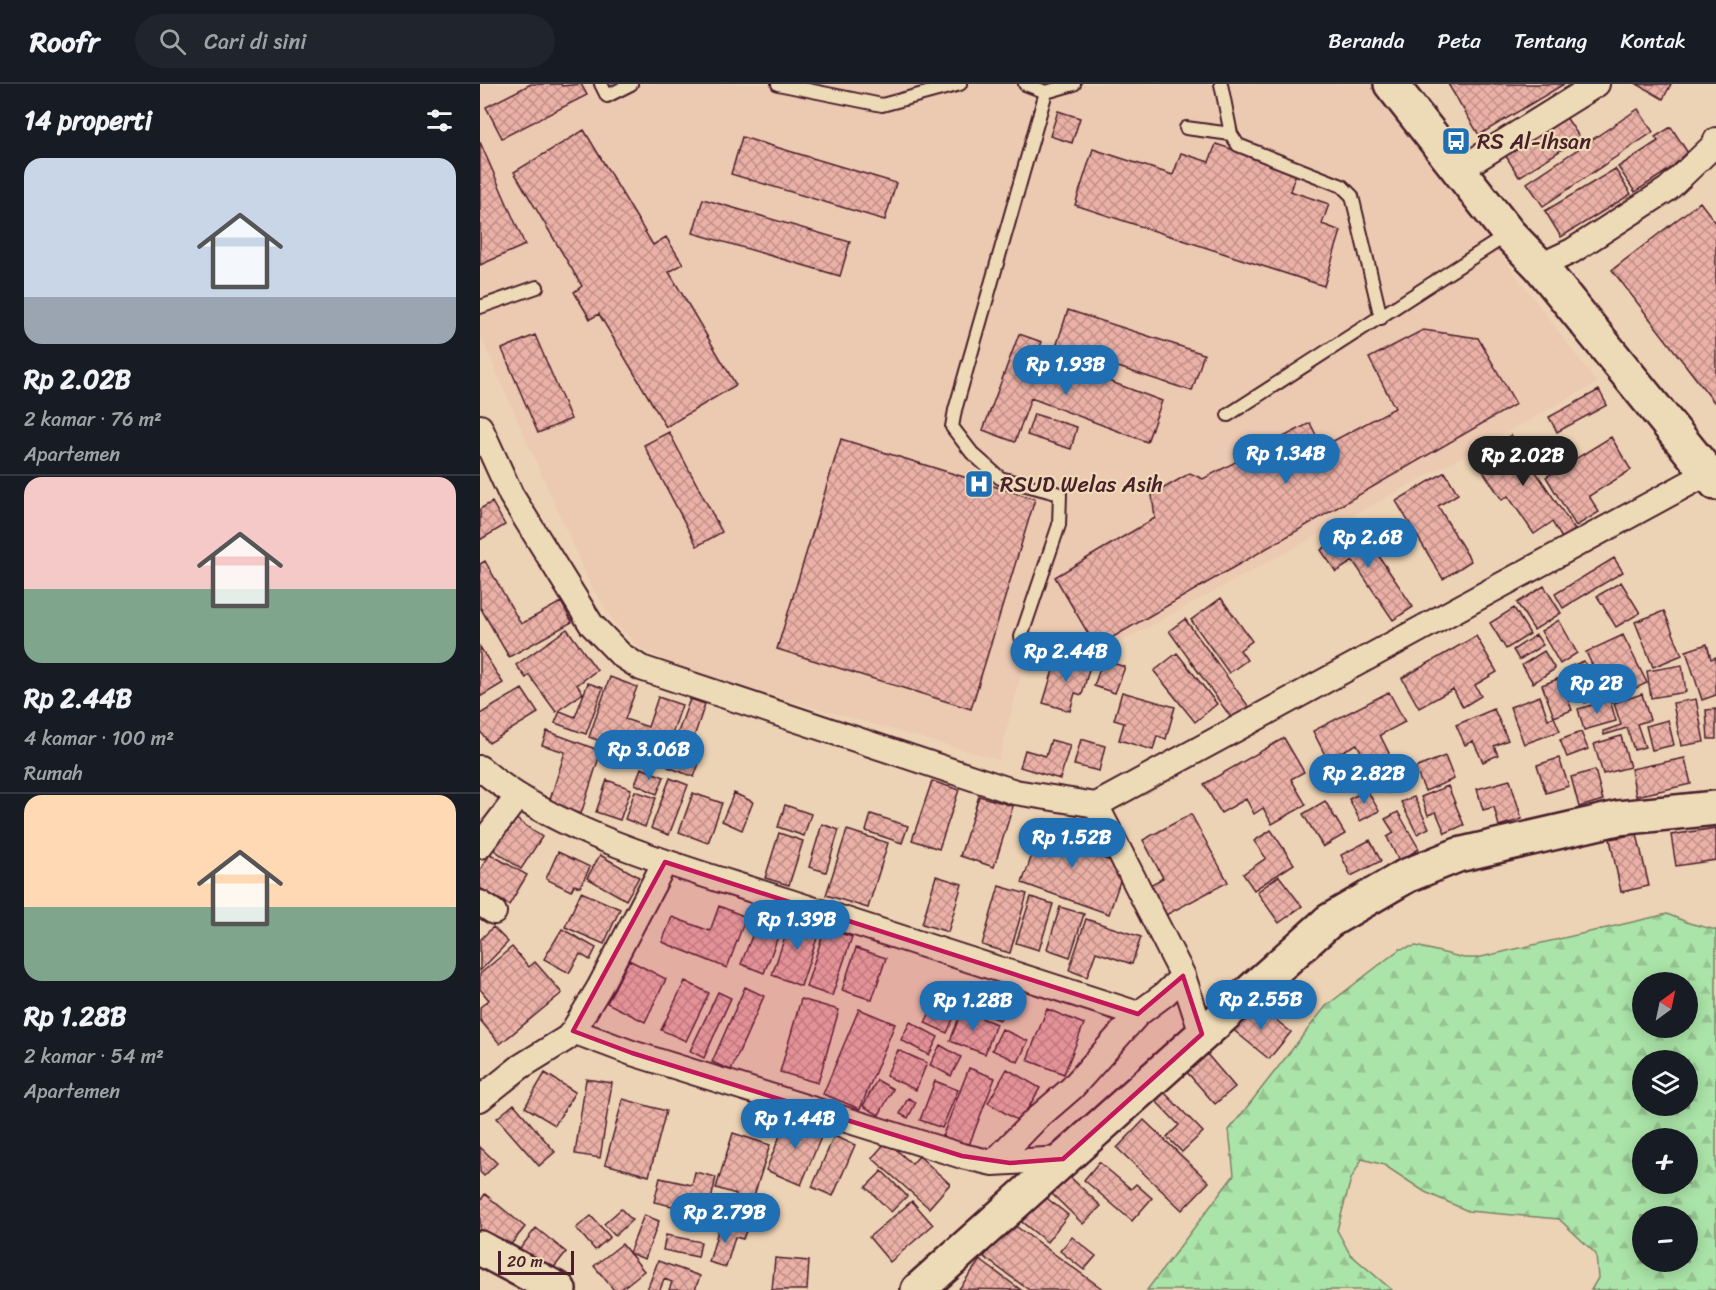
<!DOCTYPE html>
<html lang="id">
<head>
<meta charset="utf-8">
<style>
  :root { --surface:#171b24; --page:#20242c; --text:#f1f3f6; --muted:#9ea1a6; --line:#363941; --accent:#1f6fb2 }
  body { margin:0; font-family:Sriracha,sans-serif; background:var(--page); color:var(--text); height:100vh; display:flex; flex-direction:column; font-size:22px; white-space:nowrap }
  * { box-sizing:border-box; margin:0 }
  p { font-size:20px; color:var(--muted) }
  .icon { flex:none; width:33px; height:33px; fill:none; stroke:currentColor; stroke-width:2; stroke-linecap:round; stroke-linejoin:round }
  .map { position:relative; flex:1; overflow:hidden }
  .drawer { display:flex; flex-direction:column; background:var(--surface); width:480px }
  .drawer>* { flex:none }
  .needle { width:39px; rotate:33deg }
  .buttons { position:absolute; left:1152px; top:888px; display:grid; gap:12px }
  .buttons a { display:grid; place-items:center; width:66px; height:66px; border-radius:50%; background:var(--surface); box-shadow:0 3px 15px #0003; font-size:30px }
  .scale { position:absolute; left:18px; bottom:15px; width:76px; box-sizing:border-box; padding-left:6px; border:3px solid #4a1f2b; border-top:0; font-size:16px; line-height:21px; white-space:nowrap; color:#4a1f2b; -webkit-text-stroke:4px #eddbb8; paint-order:stroke }
  .price { position:absolute; translate:-50% -51px; padding:0 14px; border-radius:21px; background:var(--accent); color:#fff; font-size:20px; line-height:39px; filter:drop-shadow(0 2px 3px #0008) }
  .price::after { content:''; position:absolute; left:50%; top:36px; width:18px; height:14px; margin-left:-9px; background:inherit; clip-path:polygon(0 0,100% 0,50% 100%) }
  .price.on { background:#222; color:#fff }
  ul { padding:0; list-style:none }
  li { display:grid; align-content:center; gap:12px; height:318px; padding:0 24px }
  li+li { border-top:2px solid var(--line) }
  li span { display:grid; place-items:center; height:186px; border-radius:18px; color:#555 }
  li>.icon { margin-inline-start:auto }
  span .icon { width:108px; height:108px; fill:#fffc; stroke-width:1 }
  li b { font-size:26px }
  h2 { display:flex; justify-content:space-between; align-items:center; height:72px; padding:0 24px; font-size:26px }
  header { display:flex; align-items:center; gap:36px; box-sizing:border-box; height:84px; padding:0 30px; background:var(--surface); border-bottom:2px solid var(--line) }
  header strong { font-size:28px }
  nav { display:flex; gap:33px; margin-inline-start:auto; font-size:21px }
  .search { width:420px; height:54px; background:var(--page); display:flex; align-items:center; gap:15px; box-sizing:border-box; padding:0 21px; border-radius:33px; color:var(--muted); font-size:22px }
  main { display:flex; flex:1; min-height:0 }
  .map>svg:first-child { display:block }
  .built { fill:#ecc9b1 }
  .forest { fill:url(#forest-firs); stroke:#7a826a; stroke-width:1.5; fill-rule:evenodd }
  .building { fill:url(#building-cross-hatch); stroke:#4a1f2b; stroke-width:1.5 }
  .lines { fill:none; stroke-linecap:round; stroke-linejoin:round }
  .lane-casing { stroke:#4a1f2b; stroke-width:16 }
  .street-casing { stroke:#4a1f2b; stroke-width:28 }
  .secondary-casing { stroke:#4a1f2b; stroke-width:38 }
  .lane { stroke:#eddbb8; stroke-width:12 }
  .street { stroke:#eddbb8; stroke-width:24 }
  .secondary { stroke:#eddbb8; stroke-width:33 }
  .marked { fill:#c2185b; fill-opacity:0.2; stroke:#c2185b; stroke-width:4.5; stroke-linejoin:round }
  .labels { text-anchor:middle; stroke-width:4.5; stroke-linejoin:round; paint-order:stroke }
  .poi-label { font-size:22px; fill:#4a1f2b; stroke:#eddbb8; text-anchor:start }
</style>
</head>
<body>
<header>
<strong>Roofr</strong>
<div class="search"><svg class="icon" aria-label="search" viewBox="0 0 24 24"><circle cx="10" cy="10" r="6"/><path d="M15 15l6 6"/></svg>Cari di sini</div>
<nav><a>Beranda</a><a>Peta</a><a>Tentang</a><a>Kontak</a></nav>
</header>
<main>
<section class="drawer">
<h2>14 properti<svg class="icon" aria-label="filters" viewBox="0 0 24 24"><path d="M4 7h16M4 17h16"/><circle cx="9" cy="7" r="2"/><circle cx="15" cy="17" r="2"/></svg></h2>
<ul>
<li><span style="background:linear-gradient(#c9d6e8 75%,#9aa5b1 0)"><svg class="icon" aria-label="home" viewBox="0 0 24 24"><path d="M3 11l9-7 9 7M6 9v11h12V9"/></svg></span><div><b>Rp 2.02B</b><p>2 kamar · 76 m²</p><p>Apartemen</p></div></li>
<li><span style="background:linear-gradient(#f6c9c9 60%,#7fa58c 0)"><svg class="icon" aria-label="home" viewBox="0 0 24 24"><path d="M3 11l9-7 9 7M6 9v11h12V9"/></svg></span><div><b>Rp 2.44B</b><p>4 kamar · 100 m²</p><p>Rumah</p></div></li>
<li><span style="background:linear-gradient(#ffd9b3 60%,#7fa58c 0)"><svg class="icon" aria-label="home" viewBox="0 0 24 24"><path d="M3 11l9-7 9 7M6 9v11h12V9"/></svg></span><div><b>Rp 1.28B</b><p>2 kamar · 54 m²</p><p>Apartemen</p></div></li>
</ul>
</section>
<div class="map">
<svg width="1236" height="1206" viewBox="0 0 1236 1206">
  <defs>
    <pattern id="forest-firs" width="22" height="20" patternUnits="userSpaceOnUse" patternTransform="scale(1.5)"><rect width="22" height="20" fill="#abe4a8"/><path d="M5 1l3.5 6h-7zM16 11l3.5 6h-7z" fill="#95c391"/></pattern>
    <pattern id="building-cross-hatch" width="8" height="8" patternUnits="userSpaceOnUse" patternTransform="scale(1.5)"><rect width="8" height="8" fill="#ebb1a7"/><path d="M0 0l8 8M0 8l8-8" fill="none" stroke="#c08f88"/></pattern>
  </defs>
  <rect width="100%" height="100%" fill="#edd3b5"/>
  <filter id="ink" filterUnits="userSpaceOnUse"><feTurbulence type="fractalNoise" baseFrequency=".0167" numOctaves="2"/><feDisplacementMap in="SourceGraphic" scale="12" xChannelSelector="R" yChannelSelector="G"/><feConvolveMatrix kernelMatrix="1 2 1 2 8 2 1 2 1" color-interpolation-filters="sRGB"/></filter>
  <g filter="url(#ink)">
    <path class="built" d="M0 0H893L1117 299 626 566 616 563 548 562 519 676 228 593 195 581 161 565 133 537 110 500 0 251Z"/>
    <path class="forest" d="M1187 830 1209 839 1236 846V1206H1111L1118 1194 1116 1170 1079 1135 988 1127 945 1108 904 1081 882 1075 871 1095 857 1146 870 1170 912 1206H667L754 1091 749 1046 846 922 920 865 936 862 984 874H997ZM1162 898H1208V944H1162ZM1162 976H1208V1022H1162ZM1162 1054H1208V1100H1162ZM1162 1132H1208V1178H1162Z"/>
    <path class="building" d="M51 0H81L82 2 101 0 107 11 22 54 6 23Z
      M968 0H1084L999 51Z
      M1157 0H1191L1183 15Z
      M1158 25 1173 48 1063 122 1047 99Z
      M578 27 600 34 592 59 570 52Z
      M1084 30 1100 54 1039 93 1024 69Z
      M1191 43 1210 72 1155 108 1138 83 1178 57 1175 53Z
      M104 46 173 161 186 153 203 180 189 188 256 301 186 343 119 230 110 235 94 208 102 202 34 88Z
      M262 53 416 99 405 136 251 90Z
      M0 58 45 161 0 181Z
      M736 60 817 87 810 107 849 120 842 140 861 147 844 202 595 121 613 65 693 91 701 69 729 78Z
      M1135 85 1151 110 1081 153 1065 127Z
      M223 115 370 158 360 192 213 149Z
      M1220 118 1236 139V316L1234 318 1132 186Z
      M588 226 724 270 712 307 576 263Z
      M943 246 998 254 1036 320 616 563 575 493 675 434 672 411 710 389 723 395 830 339 842 363 915 324 889 274Z
      M539 250 562 258 557 270 682 317 667 358 551 314 535 358 503 346Z
      M55 251 91 335 58 349 22 265Z
      M1119 306 1127 321 1077 348 1069 333Z
      M554 330 597 343 591 365 547 351Z
      M189 348 242 448 217 462 164 361Z
      M1031 351 1095 446 1082 454 1072 438 1054 450 1028 412 1022 416 995 375Z
      M1131 353 1151 386 1109 412 1119 428 1096 442 1066 393Z
      M361 355 555 415 491 625 297 565Z
      M965 388 978 410 958 422 991 477 963 495 916 417Z
      M12 418 25 441 0 456V425Z
      M878 441 933 523 913 536 873 477 856 488 841 466Z
      M1134 474 1143 488 1083 524 1075 510Z
      M5 477 41 540 81 518 92 538 29 573 0 523V480Z
      M1141 498 1160 529 1136 543 1117 512Z
      M1064 502 1081 529 1054 546 1037 519Z
      M741 514 772 557 760 566 767 576 749 589 711 536Z
      M1034 524 1050 550 1026 565 1010 539Z
      M1184 527 1202 571 1173 583 1155 538Z
      M705 535 769 623 752 635 689 547Z
      M1079 536 1097 569 1080 580 1061 547Z
      M87 545 117 586 97 601 103 609 76 628 49 591 46 594 36 581Z
      M1056 551 1063 561 1039 576 1033 566Z
      M1143 551 1167 599 1143 610 1130 583 1116 589 1106 568Z
      M996 552 1017 588 995 601 1001 612 983 623 973 605 939 624 922 594Z
      M1227 560 1231 575 1236 573V611L1222 616 1206 567Z
      M0 563 23 599 0 613Z
      M1064 567 1075 585 1053 599 1042 581Z
      M697 569 737 620 715 638 674 587Z
      M577 573 610 582 602 611 595 609 590 627 563 619Z
      M623 576 645 583 635 609 614 602Z
      M1104 577 1120 612 1105 619 1089 583Z
      M1202 581 1206 608 1171 614 1167 587Z
      M130 593 157 603 145 635 168 643 178 613 202 621 182 679 109 653Z
      M1080 594 1092 626 1074 633 1062 601Z
      M108 599 123 604 106 650 75 639 80 627 95 633Z
      M42 605 58 629 9 659 0 647V630Z
      M642 608 695 623 686 655 677 652 673 666 639 656 644 639 634 636Z
      M909 608 925 638 900 651 909 669 887 680 877 660 847 675 833 647Z
      M1162 610 1170 636 1157 640 1165 663 1154 666 1147 644 1124 651 1123 647 1141 641 1134 619Z
      M1060 612 1068 635 1074 633 1080 647 1044 660 1030 623Z
      M210 615 225 620 209 668 193 662Z
      M1216 615 1224 658 1201 662 1193 619Z
      M1130 616 1136 637 1104 646 1098 625Z
      M1014 625 1028 656 1014 662 1018 671 1003 678 993 657 985 661 976 641Z
      M1236 625V655H1228L1226 626Z
      M1188 636 1194 661 1172 666 1166 642Z
      M67 647 121 667 101 730 69 719 85 668 62 661Z
      M1101 648 1108 665 1087 673 1080 656Z
      M1141 652 1150 683 1123 690 1114 660Z
      M804 654 824 688 811 695 826 721 792 740 783 724 774 730 766 715 741 729 724 700Z
      M601 655 625 662 619 687 594 681Z
      M571 656 590 661 580 695 540 683 545 666 566 672Z
      M194 668 220 677 214 693 188 683Z
      M965 672 974 695 945 707 935 684Z
      M919 673 931 698 908 709 896 684Z
      M1079 674 1089 702 1066 709 1057 681Z
      M1205 674 1211 700 1156 712 1151 685Z
      M161 684 184 693 177 710 155 700Z
      M1115 686 1123 716 1099 723 1091 693Z
      M190 694 208 701 189 751 171 744Z
      M127 696 151 705 140 736 116 728Z
      M1030 696 1042 735 1019 742 1014 723 1003 726 997 705Z
      M452 697 479 706 459 765 432 756Z
      M968 702 984 741 965 749 956 728 948 731 941 713Z
      M887 706 899 727 880 737 869 715Z
      M155 707 176 714 165 743 145 735Z
      M213 709 242 719 228 759 199 748Z
      M254 709 273 718 262 746 242 737Z
      M499 712 533 722 514 783 480 772Z
      M934 713 949 744 937 750 921 718Z
      M845 717 865 750 843 763 823 730Z
      M305 721 331 730 324 752 298 743Z
      M918 728 939 765 919 777 907 753 914 749 905 735Z
      M391 730 428 742 422 759 386 747Z
      M711 730 748 798 684 832 668 802 683 794 663 756Z
      M32 732 62 753 41 785 10 763Z
      M565 735 603 748 597 765 645 782 629 830 542 799Z
      M342 740 359 746 346 788 329 783Z
      M1236 744V776L1196 782 1191 751Z
      M367 746 408 759 388 824 346 811Z
      M791 746 814 780 774 806 763 790 786 774 774 757Z
      M299 749 323 757 309 801 285 794Z
      M1157 750 1169 802 1141 808 1130 755Z
      M890 756 901 777 871 792 861 771Z
      M78 768 110 783 100 803 94 801 91 807 66 795Z
      M10 770 47 791 29 821 0 804V786Z
      M120 771 159 793 146 816 107 794Z
      M456 792 482 800 468 848 442 840Z
      M799 792 822 822 799 839 777 808Z
      M519 802 547 810 530 869 502 861Z
      M101 808 140 825 124 860 85 843Z
      M551 813 573 820 559 866 536 859Z
      M284 821 307 830 284 889 261 880Z
      M239 822 266 833 247 884 182 858 192 833 230 847Z
      M580 823 604 830 590 873 567 865Z
      M312 832 341 842 321 902 292 891Z
      M606 835 661 853 652 880 616 868 607 893 589 886Z
      M13 843 28 858 0 887V856Z
      M345 844 372 853 352 912 326 903Z
      M82 845 116 864 110 876 100 870 89 889 64 875Z
      M32 863 49 883 55 878 82 909 20 960 0 936V923L9 916 0 905V890Z
      M376 864 406 874 392 916 362 906Z
      M149 876 186 895 165 938 127 919Z
      M205 897 229 909 206 957 181 946Z
      M810 901 830 918 817 933 797 916Z
      M493 902 528 915 520 936 485 923Z
      M265 903 284 912 251 986 232 978Z
      M238 908 251 914 224 974 210 967Z
      M458 911 479 922 467 949 445 939Z
      M321 915 359 926 338 999 300 988Z
      M774 918 811 948 789 975 752 945Z
      M379 925 415 940 380 1025 343 1010Z
      M567 925 604 940 584 990 547 976Z
      M482 926 516 940 505 970 470 957Z
      M430 938 458 953 449 971 421 956Z
      M522 945 548 957 538 978 512 966Z
      M460 961 481 973 471 992 450 981Z
      M418 966 447 979 436 1006 406 992Z
      M726 969 755 1003 735 1020 705 986Z
      M489 984 515 994 486 1069 460 1058Z
      M527 985 560 1004 540 1038 508 1019Z
      M65 989 95 1008 75 1041 45 1023Z
      M106 995 132 999 120 1074 95 1070Z
      M397 996 413 1005 399 1031 383 1022Z
      M455 997 478 1006 462 1044 440 1036Z
      M681 1005 723 1048 702 1068 687 1053 699 1041 672 1013Z
      M428 1014 436 1018 428 1034 420 1030Z
      M143 1015 186 1027 169 1092 125 1080Z
      M34 1020 75 1068 59 1082 17 1034Z
      M308 1032 344 1046 321 1101 286 1086Z
      M664 1036 729 1098 702 1126 637 1064Z
      M253 1049 290 1061 267 1134 250 1129 256 1110 236 1104Z
      M354 1052 375 1061 353 1112 332 1103Z
      M407 1057 432 1080 439 1072 470 1100 449 1124 392 1074Z
      M0 1063 17 1079 4 1092 0 1088Z
      M619 1078 651 1105 656 1100 672 1114 652 1137 604 1096Z
      M402 1087 427 1112 411 1128 386 1103Z
      M215 1088 236 1093 228 1130 174 1118 180 1094 212 1101Z
      M588 1091 621 1122 603 1140 571 1109Z
      M559 1108 588 1131 567 1158 538 1135Z
      M5 1110 45 1143 24 1169 0 1150V1117Z
      M432 1117 453 1141 410 1178 389 1153Z
      M141 1125 152 1136 135 1152 124 1140Z
      M164 1131 179 1137 165 1175 149 1169Z
      M111 1132 130 1153 115 1166 96 1144Z
      M530 1138 624 1206H549L504 1173Z
      M240 1140 266 1147 263 1155 255 1153 246 1183 229 1178Z
      M56 1144 86 1168 65 1195 35 1171Z
      M186 1151 221 1158 218 1173 183 1166Z
      M592 1153 616 1172 604 1186 580 1167Z
      M142 1160 164 1187 140 1206H134L114 1182Z
      M295 1174 329 1177 327 1206H292Z
      M500 1176 541 1206 479 1205Z
      M178 1177 220 1192 215 1206H189L192 1198 184 1195 180 1206H167Z"/>
    <g class="lines">
      <g class="lane-casing">
        <path id="lane" d="M121 0 127 12 151 0
          M298 0 402 21 480 0
          M545 0 566 8
          M741 0 751 50 758 61 862 102 872 112 901 234
          M706 44 751 50
          M0 223 57 203
          M748 331 1027 151
          M541 553 579 441 580 410 520 394 492 369 472 343 475 326 566 8 594 0"/>
      </g>
      <g class="street-casing">
        <path id="street" d="M979 86 1117 0
          M1060 182 1092 167 1188 105 1233 62 1236 56
          M0 343 31 411 111 540 141 571 161 584 535 708 616 721 1228 389
          M0 684C79 752 209 785 307 817 424 855 541 892 658 930L685 910 703 892
          M616 721 703 892 722 950
          M0 762 38 712
          M185 778 119 904 93 947 152 969 482 1072 513 1079 583 1075
          M0 819 14 828
          M0 1015 40 983 87 954 93 947
          M513 1079 555 1036 592 1004 658 930"/>
      </g>
      <g class="secondary-casing">
        <path id="secondary" d="M911 0 1029 150 1060 182 1236 399
          M0 1164 79 1206
          M438 1206 849 837 926 792 978 771 1138 734 1236 724"/>
      </g>
      <use href="#lane" class="lane"/>
      <use href="#street" class="street"/>
      <use href="#secondary" class="secondary"/>
    </g>
  </g>
  <path class="marked" d="M185 778 658 930 703 892 722 950 583 1075 530 1079 482 1072 152 969 93 947Z"/>
  <defs>
    <g id="bus-square" transform="scale(1.5)"><rect x="-9" y="-9" width="18" height="18" rx="4" fill="#1f6fb2" stroke="#eddbb8"/><path d="M-5-6H5V4H4V6H2V4H-2V6H-4V4H-5ZM-3.5-4V0h7V-4ZM-3.5 1.2v1.5H-2V1.2ZM2 1.2v1.5H3.5V1.2Z" fill="#fff"/></g>
    <g id="hospital-square" transform="scale(1.5)"><rect x="-9" y="-9" width="18" height="18" rx="4" fill="#1f6fb2" stroke="#eddbb8"/><path d="M-5-5h3v3.5h4V-5h3V5h-3V1.5h-4V5h-3Z" fill="#fff"/></g>
  </defs>
  <g fill-rule="evenodd">
    <use href="#bus-square" x="976" y="57"/>
    <use href="#hospital-square" x="499" y="400"/>
  </g>
  <g class="labels">
    <g class="poi-label">
      <text x="997" y="65">RS Al-Ihsan</text>
      <text x="520" y="408">RSUD Welas Asih</text>
    </g>
  </g>
</svg>
<div class="buttons">
<a><svg class="needle" viewBox="-14 -14 28 28"><path d="M0-13l5 13h-10z" fill="#e53935"/><path d="M0 13l5-13h-10z" fill="#9ea1a6"/></svg></a>
<a><svg class="icon" aria-label="layers" viewBox="0 0 24 24"><path d="M12 4l9 5-9 5-9-5zM3 14l9 5 9-5"/></svg></a>
<a>+</a>
<a>−</a>
</div>
<div class="scale">20 m</div>
<b class="price" style="left:586px;top:312px">Rp 1.93B</b>
<b class="price" style="left:806px;top:401px">Rp 1.34B</b>
<b class="price on" style="left:1043px;top:403px">Rp 2.02B</b>
<b class="price" style="left:888px;top:485px">Rp 2.6B</b>
<b class="price" style="left:586px;top:599px">Rp 2.44B</b>
<b class="price" style="left:1117px;top:631px">Rp 2B</b>
<b class="price" style="left:169px;top:697px">Rp 3.06B</b>
<b class="price" style="left:884px;top:721px">Rp 2.82B</b>
<b class="price" style="left:592px;top:785px">Rp 1.52B</b>
<b class="price" style="left:317px;top:867px">Rp 1.39B</b>
<b class="price" style="left:781px;top:947px">Rp 2.55B</b>
<b class="price" style="left:493px;top:948px">Rp 1.28B</b>
<b class="price" style="left:315px;top:1066px">Rp 1.44B</b>
<b class="price" style="left:245px;top:1160px">Rp 2.79B</b>
</div>
</main>
</body>
</html>
